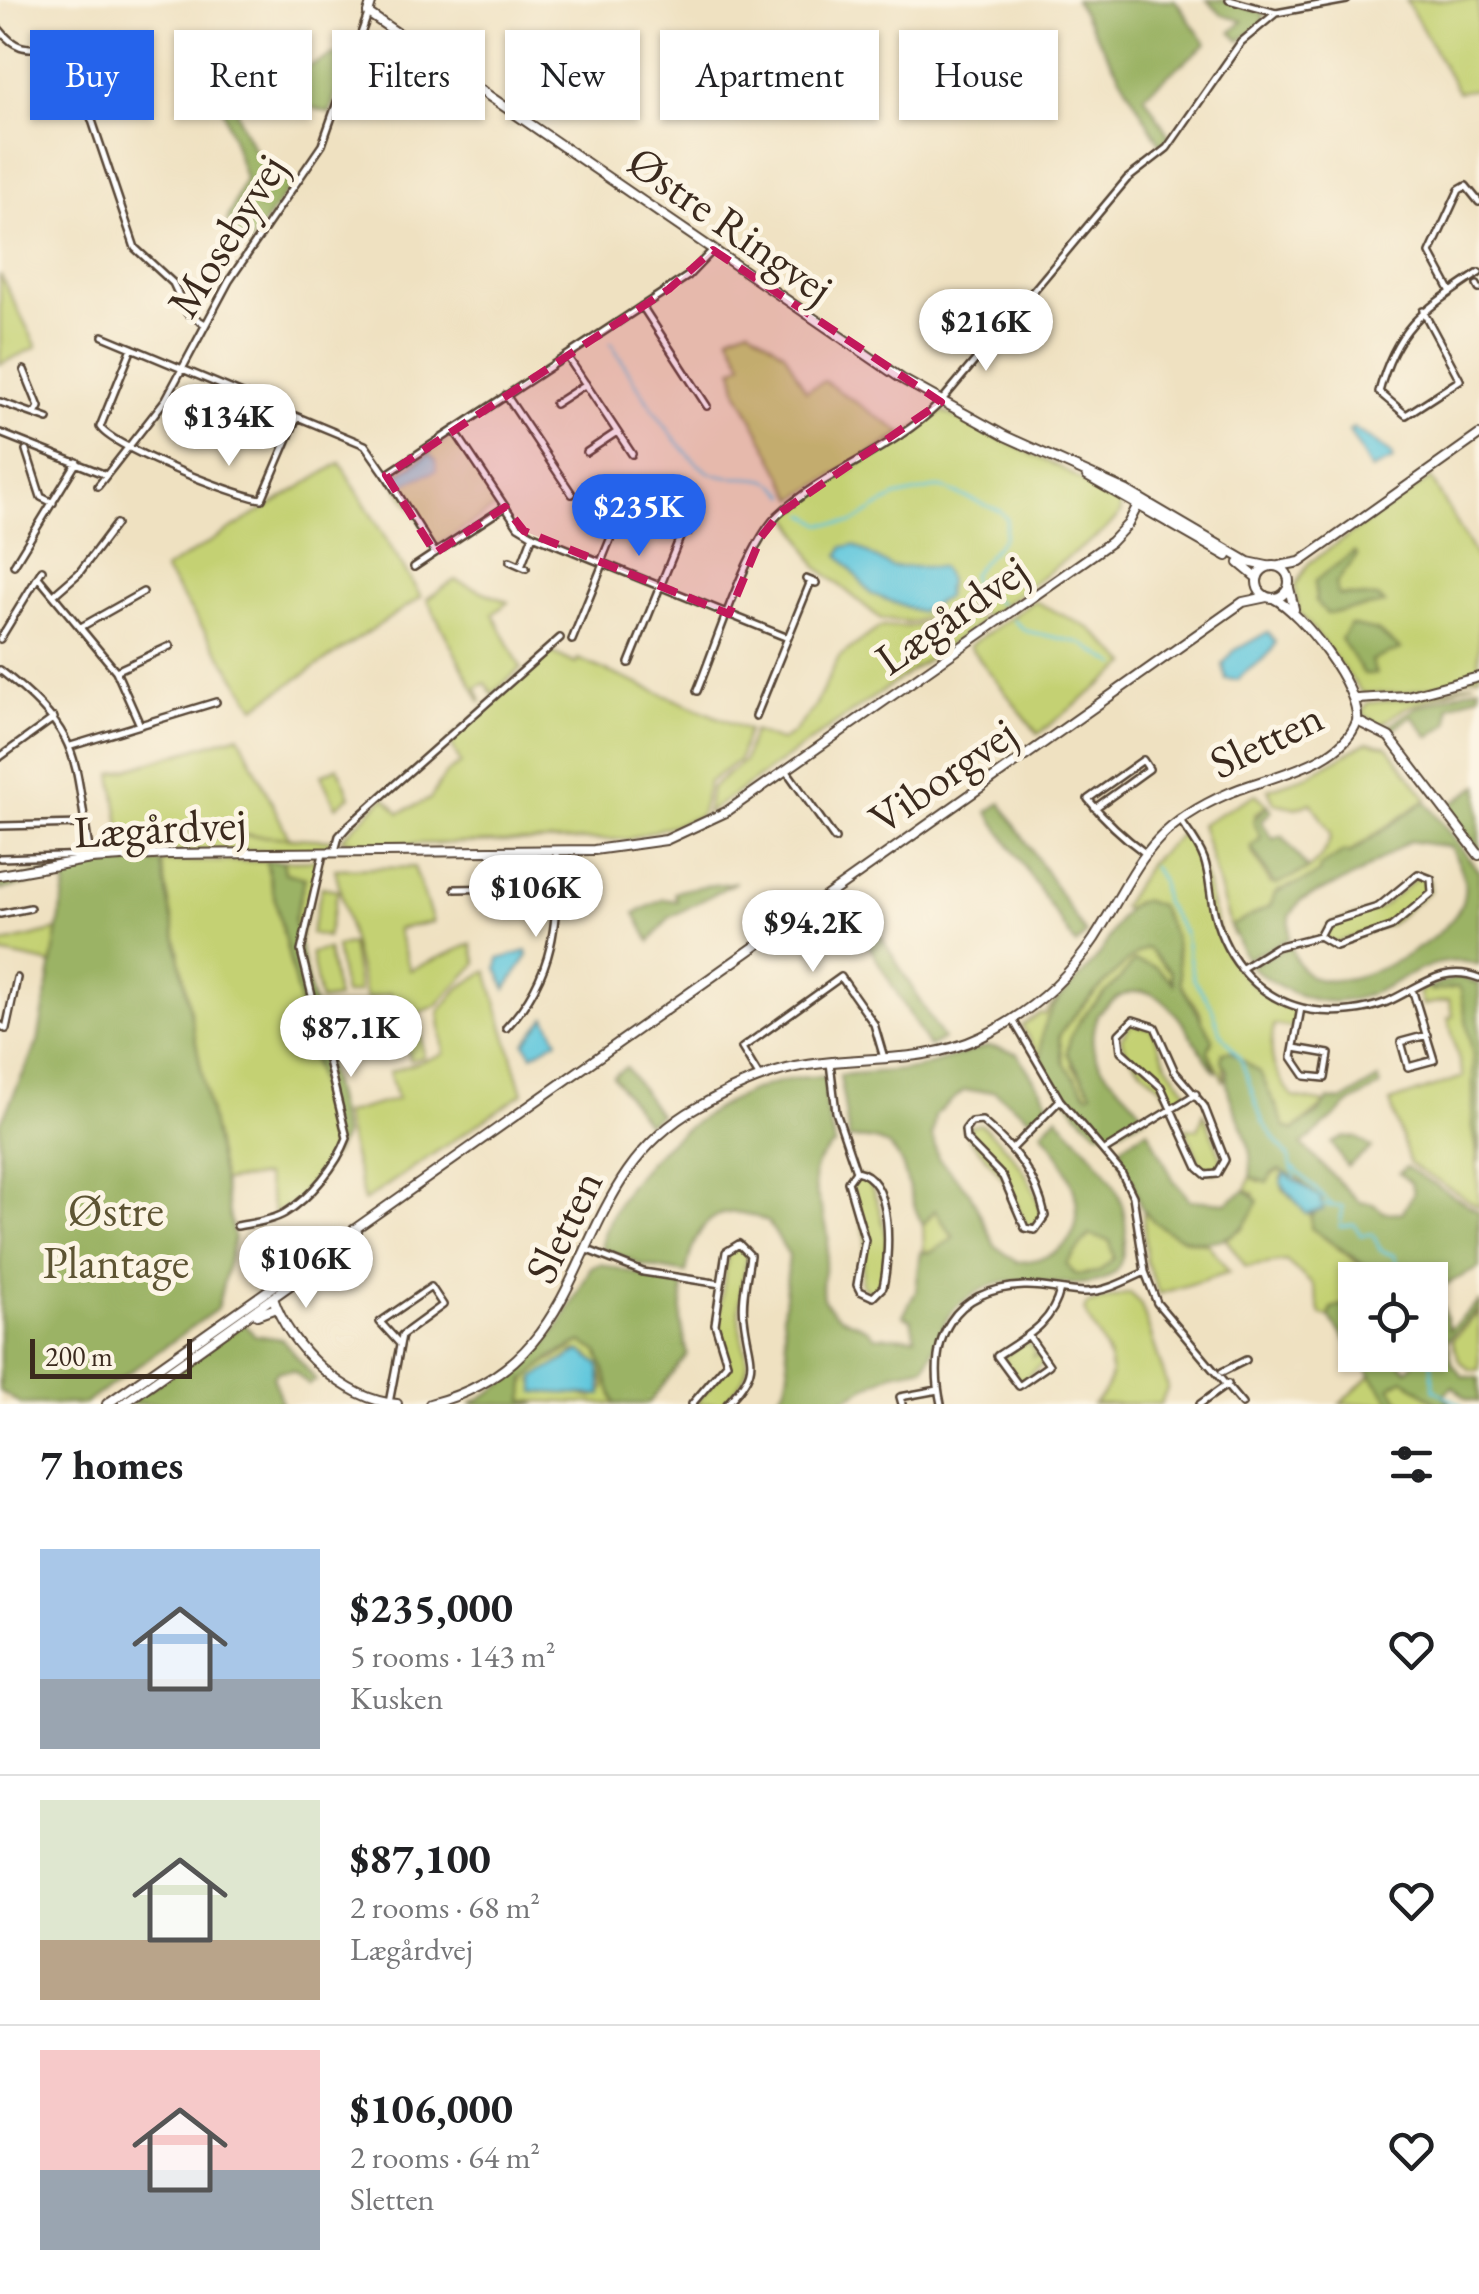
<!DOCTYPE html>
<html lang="en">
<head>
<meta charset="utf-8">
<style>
  :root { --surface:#fff; --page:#f2f2f2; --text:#202124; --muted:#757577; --line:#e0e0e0; --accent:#2563eb }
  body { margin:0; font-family:"EB Garamond",serif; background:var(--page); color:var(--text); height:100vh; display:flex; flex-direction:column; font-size:38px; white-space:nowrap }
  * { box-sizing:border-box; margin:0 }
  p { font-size:32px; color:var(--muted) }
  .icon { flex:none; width:55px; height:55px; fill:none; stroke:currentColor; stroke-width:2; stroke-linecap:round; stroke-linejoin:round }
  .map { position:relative; height:1404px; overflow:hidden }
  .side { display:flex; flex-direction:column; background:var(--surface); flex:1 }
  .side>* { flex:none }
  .hud { position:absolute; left:30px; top:30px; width:1420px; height:90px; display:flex; gap:20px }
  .buttons { position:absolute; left:1338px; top:1262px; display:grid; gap:20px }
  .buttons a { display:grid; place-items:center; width:110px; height:110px; border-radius:0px; background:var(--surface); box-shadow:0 2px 8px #0004; font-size:50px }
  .scale { position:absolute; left:30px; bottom:25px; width:162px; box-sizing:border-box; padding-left:10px; border:5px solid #3b2a1e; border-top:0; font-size:28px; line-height:35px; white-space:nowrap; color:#3b2a1e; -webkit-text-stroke:8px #fcf5e5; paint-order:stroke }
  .price { position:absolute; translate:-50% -85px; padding:0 22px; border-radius:35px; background:#fff; color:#222; font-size:32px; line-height:65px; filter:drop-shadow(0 2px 5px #0008) }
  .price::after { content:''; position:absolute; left:50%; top:60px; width:30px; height:22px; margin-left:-15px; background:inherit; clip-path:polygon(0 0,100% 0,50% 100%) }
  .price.active { background:var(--accent); color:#fff }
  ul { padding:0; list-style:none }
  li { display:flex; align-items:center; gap:30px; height:250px; padding:0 40px }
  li+li { border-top:2px solid var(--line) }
  li span { display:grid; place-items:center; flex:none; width:280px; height:200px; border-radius:0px; color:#555 }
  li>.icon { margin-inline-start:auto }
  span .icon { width:120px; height:120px; fill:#fffc; stroke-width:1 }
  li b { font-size:42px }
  h2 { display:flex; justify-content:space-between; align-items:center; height:120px; padding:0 40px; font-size:42px }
  .chip { padding:0 35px; border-radius:0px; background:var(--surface); box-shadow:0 2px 8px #0004; font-size:35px; line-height:90px }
  .chip.active { background:var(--accent); color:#fff }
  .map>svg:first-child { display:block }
  .green { fill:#c4d173; stroke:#807e48; stroke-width:2.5; fill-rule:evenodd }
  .forest { fill:#9bb365; stroke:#6b6e42; stroke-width:2.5; fill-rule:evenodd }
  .water { fill:#60c7dd; stroke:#4e787e; stroke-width:2.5 }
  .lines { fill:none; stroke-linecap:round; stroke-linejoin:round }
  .stream { stroke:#60c7dd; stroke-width:2.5 }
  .street-casing { stroke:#564536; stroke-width:10 }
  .secondary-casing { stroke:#564536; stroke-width:12 }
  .primary-casing { stroke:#564536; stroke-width:12 }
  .street { stroke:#fff; stroke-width:5 }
  .secondary { stroke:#fff; stroke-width:8 }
  .primary { stroke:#fff; stroke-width:8 }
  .marked { fill:#c2185b; fill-opacity:0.2; stroke:#c2185b; stroke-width:8; stroke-dasharray:20 12; stroke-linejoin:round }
  .labels { text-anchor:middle; stroke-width:10; stroke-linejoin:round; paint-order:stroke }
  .street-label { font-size:45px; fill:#3b2a1e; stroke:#fcf5e5 }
  .park-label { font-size:45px; fill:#5d5433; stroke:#fcf5e5 }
</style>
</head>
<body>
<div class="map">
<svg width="1479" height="1404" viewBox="0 0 1479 1404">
  <rect width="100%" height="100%" fill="#fcf5e5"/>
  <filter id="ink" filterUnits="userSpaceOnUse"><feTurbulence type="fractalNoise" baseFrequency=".01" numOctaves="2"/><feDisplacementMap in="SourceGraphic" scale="20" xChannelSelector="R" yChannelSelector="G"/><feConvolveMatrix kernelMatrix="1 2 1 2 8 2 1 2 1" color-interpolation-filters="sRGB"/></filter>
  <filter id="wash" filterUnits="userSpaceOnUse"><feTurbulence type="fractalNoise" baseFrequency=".0048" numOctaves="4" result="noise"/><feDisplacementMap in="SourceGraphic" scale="40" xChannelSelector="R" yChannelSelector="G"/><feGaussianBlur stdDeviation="2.25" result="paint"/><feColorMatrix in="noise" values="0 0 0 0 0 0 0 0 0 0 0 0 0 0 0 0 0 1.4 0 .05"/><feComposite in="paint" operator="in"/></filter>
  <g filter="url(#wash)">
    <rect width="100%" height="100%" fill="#efe1c1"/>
    <path class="green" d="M1406 0H1479L1477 89 1458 92Z
      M0 274 37 347 0 364Z
      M749 327 785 353 806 391 824 381 902 433 795 499 738 392 733 369 743 363 729 335Z
      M944 412 1061 468 1120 504 1121 513 1104 531 987 617 968 604 913 622 881 619 816 566 788 512C810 498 932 413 944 412Z
      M453 436 499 505 437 546 391 478Z
      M340 463 421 597 255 707 164 570Z
      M1431 478 1479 562V675L1405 693H1362L1298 610 1295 586 1309 563Z
      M455 580 508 602 493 614 521 668 492 694 486 683 477 687 481 703 427 599Z
      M1034 601 1091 629 1128 664 1038 734 969 646Z
      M965 611 983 621 706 814 711 788 744 761 753 731 780 741 793 733 814 708 839 657 880 627 914 626Z
      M549 651 576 664 578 659 748 730 739 760 709 782 700 816 630 839 368 845 341 839 385 797 399 813 430 799 446 773 461 764 449 740Z
      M1474 682 1405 708 1380 725 1362 713 1367 703 1418 697Z
      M239 735 289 838 157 828 124 852 112 774Z
      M1367 742 1387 746 1427 799 1300 886H1288L1270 906 1231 927 1233 936 1201 824 1256 794 1268 805 1255 814 1261 838 1252 852 1271 884C1299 877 1325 865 1331 834L1311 802 1296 808 1274 803 1268 789 1307 776Z
      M338 767 350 796 336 807 321 775Z
      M157 831 334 840 331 849 129 853Z
      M1184 831C1217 873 1204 931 1241 973 1257 992 1278 999 1297 1012L1294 1028 1274 1025C1268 1056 1272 1072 1293 1097L1327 1103 1294 1130 1285 1127 1275 1103 1223 1053 1224 1082 1208 1051 1200 1012 1181 985 1176 944 1135 902 1127 909 1122 907 1150 862Z
      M320 860 299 943 294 921 304 878 285 873 283 861Z
      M266 861 335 1152 295 1202 274 1213 265 1176 223 1181 161 862Z
      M414 867 433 922 397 929 410 970 471 944 477 963 436 1006 419 1013 424 1057 410 1060 391 993 366 999 335 869Z
      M1419 876 1429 880 1430 890 1391 924 1335 943 1322 936 1330 924 1381 908Z
      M322 887 338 890 327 937 311 933Z
      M58 930 52 964 0 953V944Z
      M351 944 359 992 344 995 336 946Z
      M1147 948 1170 971 1173 983 1134 961 1115 988 1080 1019 1072 1065 1092 1092 1087 1094 1063 1062 1059 1036C1067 1020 1132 952 1147 948Z
      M328 949 337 998 320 1001 311 953Z
      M487 971 523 1093 364 1201 343 1114 397 1099 389 1072 444 1054 439 1012 459 988Z
      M1429 987 1432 991 1459 987 1461 991 1473 1057 1479 1207 1410 1164 1390 1102 1463 1077 1448 1018 1453 1016 1449 1000 1423 1005 1419 992Z
      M1059 996 1063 997 1043 1030V1063L1022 1026 1040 1013 1044 1015Z
      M1131 1024 1151 1028 1167 1064 1189 1094 1172 1100C1158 1079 1125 1063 1121 1038Z
      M1204 1113 1222 1160 1215 1173 1202 1168 1185 1128 1198 1129Z
      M980 1124C1011 1149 1034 1177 1042 1216L1035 1227 1025 1224C1008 1183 999 1169 968 1138L969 1127Z
      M1280 1170 1285 1173 1281 1178 1283 1189 1311 1216 1312 1228 1374 1276 1375 1280H1355V1301L1332 1308 1329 1317 1321 1315 1313 1285 1286 1261 1246 1267 1226 1239 1243 1228 1255 1194 1246 1190 1250 1177 1260 1182Z
      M855 1176 866 1178C882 1204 902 1273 871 1294L861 1284 866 1237 851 1186Z
      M935 1210 954 1239 929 1253 924 1252 923 1225Z
      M1143 1210 1184 1239 1208 1244 1229 1272 1159 1294 1146 1261Z
      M1089 1235 1110 1241 1114 1258 1099 1272 1075 1276 1066 1264Z
      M739 1246 747 1255C744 1275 738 1298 739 1319 743 1368 763 1360 722 1404H695L728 1365 718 1321 728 1252Z
      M1130 1293 1140 1302 1168 1387 1160 1404H1093C1130 1371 1099 1343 1084 1310L1087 1304Z
      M1479 1312V1370H1470L1460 1361 1452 1340Z
      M1024 1339 1035 1350 1033 1357 1039 1354 1044 1362 1021 1382 1002 1359Z
      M582 1342 598 1352 615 1404 525 1401 522 1394 529 1374ZM576 1351C596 1354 602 1371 605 1389L592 1398 533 1381Z
      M1371 1375 1393 1404H1340Z
      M1404 1379 1438 1404H1403L1389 1387Z"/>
    <path class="forest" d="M1075 0H1175L1206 44 1144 95 1169 136 1162 147Z
      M1207 0H1224L1264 13 1263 22 1240 41 1231 32 1243 21 1222 15Z
      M351 47 330 113 266 94 236 109C247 143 261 165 292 184L247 248 227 221 245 178 222 106Z
      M1354 552 1357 556 1336 583 1338 595 1379 598 1385 604 1327 614 1316 602 1315 581Z
      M1350 625 1377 631 1401 649 1371 661 1376 674H1364L1341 639Z
      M1479 686V694L1449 706V723L1429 737 1412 716 1388 732 1385 728 1417 707Z
      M1479 785V850L1447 807Z
      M1425 801 1479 872V965C1401 939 1366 1058 1250 966L1291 945C1294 957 1300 971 1312 977 1351 995 1454 939 1463 899 1468 879 1460 864 1450 847L1409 841 1357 875 1301 900 1290 916 1289 939 1246 959 1231 926 1270 906 1275 893C1290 884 1304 884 1319 873L1320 867 1345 851 1349 854Z
      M1001 803 1086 934 1076 945 988 812Z
      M1268 805 1272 811 1261 821 1273 839 1282 836 1308 869 1275 885 1251 847 1261 838 1253 820Z
      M266 861H283L285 873 305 878 294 921 344 1136 335 1152Z
      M161 862 234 1239 217 1309 85 1404H21L0 1391V1124L38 1042 66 883 52 879 0 890V882L94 865Z
      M736 882 669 918 650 942 635 913 664 899 677 901 675 893C692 885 717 886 736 882Z
      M1143 900 1159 906 1174 935 1181 985 1213 1039 1208 1051 1216 1073C1185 1034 1158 950 1097 1015 1078 1067 1122 1079 1145 1117 1131 1125 1119 1133 1103 1132 1088 1131 1049 1079 1043 1064 1040 1053 1041 1036 1045 1025 1053 997 1085 977 1101 952 1112 935 1121 905 1143 900ZM1147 948 1170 971 1173 983 1156 967 1134 961C1113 993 1071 1014 1067 1053L1092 1092 1087 1094 1063 1062 1059 1036C1067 1020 1132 952 1147 948Z
      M861 903 943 1039 929 1047 848 911Z
      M1459 977 1479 984V1162L1473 1128V1057L1461 991 1458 987 1431 991 1429 987Z
      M989 1046 1017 1053 1050 1104 1033 1120 994 1091H963L935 1115 932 1136 938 1158 970 1193 995 1246 1017 1262C1105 1257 1081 1179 1042 1131L1057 1116C1094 1157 1137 1192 1123 1253 1120 1270 1111 1279 1094 1282 1054 1290 1019 1270 981 1290 940 1312 943 1331 925 1367L893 1373 835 1404H772L786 1386 789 1372 783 1316 789 1255 768 1222C716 1197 695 1224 686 1273L641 1265 602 1248C601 1235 609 1224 614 1212 644 1145 750 1071 825 1077L826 1108 835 1145C795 1171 824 1200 828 1236 830 1257 819 1277 823 1298 837 1326 864 1320 874 1336L915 1337 911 1319 903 1316 916 1291 921 1252 930 1253 954 1238 935 1210 923 1225C899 1186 915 1132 849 1139L840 1075 915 1069ZM1089 1235 1110 1241 1114 1258 1099 1272 1075 1275 1066 1264Z
      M1230 1051 1260 1072 1285 1127 1293 1130 1318 1114 1329 1099 1341 1101 1378 1079 1380 1086 1350 1103 1302 1145 1359 1202 1373 1204 1385 1213 1403 1212 1414 1192 1411 1183 1399 1173 1406 1167 1479 1212V1268L1444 1285 1433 1276 1414 1272 1411 1280H1375L1369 1268 1311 1228V1216L1324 1206 1298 1178 1280 1170 1272 1173 1267 1183 1250 1177C1257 1134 1222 1103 1227 1071L1221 1060 1223 1052Z
      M626 1067 659 1115 647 1124 613 1076Z
      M1148 1130 1174 1181 1190 1200 1226 1203 1246 1190 1258 1200C1241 1257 1175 1250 1143 1210 1138 1204 1136 1189 1133 1181 1130 1176 1122 1167 1121 1161 1120 1156 1123 1151 1121 1146Z
      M1345 1137 1357 1138 1372 1148 1347 1167 1332 1143Z
      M601 1264 683 1286 681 1322 687 1355 648 1404H615L598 1352 582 1342 553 1356 525 1380 524 1400 537 1404H470C538 1368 557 1334 591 1267Z
      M1430 1290 1443 1307 1449 1330 1479 1302V1309L1447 1340 1452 1363 1462 1376 1479 1378V1402L1467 1399 1453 1386 1443 1395 1451 1404H1438L1404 1379 1390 1387 1403 1404H1393L1356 1355H1392L1407 1370 1421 1355H1430Z
      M1355 1301V1353L1329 1317 1332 1309Z
      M244 1323 254 1335 282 1339 316 1380 309 1385 294 1371H278L273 1376 282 1404H128Z"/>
    <path class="water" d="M1353 428 1391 453 1393 460 1371 470 1349 431Z
      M429 454 436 460V471L399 486 395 478Z
      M854 545 891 567H941L948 580 946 597 920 612 871 594 839 555 843 547Z
      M1268 632 1275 642C1271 661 1248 665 1238 680L1226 679 1223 664 1234 651Z
      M527 951 528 955 506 989 497 968 499 959Z
      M546 1017 558 1040 532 1055 525 1043Z
      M1285 1173 1321 1198 1323 1210 1306 1214 1281 1183Z
      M581 1351 599 1365 602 1395 535 1392V1377Z"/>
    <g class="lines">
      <path class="stream" d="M611 343C629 373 680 456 709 472 736 486 766 466 787 496
        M806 514 821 524 852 523 895 497 940 487 1000 511 1007 519 1004 537 971 575 975 587 1000 604
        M1013 620 1026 631 1081 643 1117 665
        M1153 867 1161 880 1164 902 1185 934 1193 978 1212 1007 1219 1030 1241 1060 1263 1123 1288 1156 1295 1177
        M1294 1168 1331 1204
        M1323 1205 1343 1207 1340 1227 1354 1224 1361 1235 1373 1234 1380 1250 1395 1256 1402 1280
        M1430 1352 1434 1390 1461 1404"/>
    </g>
  </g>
  <g filter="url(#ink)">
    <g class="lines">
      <g class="street-casing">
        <path id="street" d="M1229 0 1276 13 1347 0
          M0 30C25 62 40 39 69 52L135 248 173 283 187 313 205 324
          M1477 285 1479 289
          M1451 292 1430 253 1459 190 1466 186 1479 202
          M642 306 707 406
          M1423 311 1460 380 1406 415 1379 392C1397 325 1424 310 1479 273
          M103 336 365 445 386 475 454 430 518 526 533 535
          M132 348 100 427C112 447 236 496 262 499L297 417
          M567 356 632 454
          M24 370 39 407 35 414
          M506 395 572 494
          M174 398 260 434
          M0 402 48 419
          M555 404 586 384
          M227 419 238 393
          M454 430 688 276 713 250
          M0 433 106 475
          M26 450 41 497 53 503
          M587 452 617 432
          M386 475 435 553 505 507
          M98 486 166 399 229 281 322 145 368 14
          M618 503 629 507
          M678 527 689 532
          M510 561 526 568
          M601 562 624 505
          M14 565 77 462
          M521 566 533 535 788 638
          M414 567 435 553
          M38 577 116 671 140 725
          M806 579 816 583
          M56 593 79 573 116 524
          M81 627 143 592
          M0 639 42 570
          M572 640 603 564
          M629 663 683 530
          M0 670C87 738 72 758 91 859
          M116 671 170 646
          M697 691C716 646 746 546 778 515 825 471 891 451 938 405L1127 179 1167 148 1241 42 1276 13
          M756 716 811 581
          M71 746 216 702
          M0 757 54 718
          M786 770 835 839
          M1095 808 1149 769 1143 760 1088 799C1105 820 1123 837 1145 853
          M1180 820C1189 833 1199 845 1204 859 1210 876 1210 895 1214 912 1226 961 1260 1001 1311 1010 1336 1014 1364 1011 1387 1002 1419 988 1443 963 1479 978
          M0 826 84 824
          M335 851 339 836 348 826 560 638
          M0 858 90 855
          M455 889 510 888 530 862 532 851
          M0 914 30 908
          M1241 969 1276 947 1319 936 1326 923 1378 907 1418 874 1431 879 1432 893 1391 927 1336 946 1319 936
          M1412 989 1434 1060 1408 1067 1401 1042 1427 1035
          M1013 1020 1060 1100 1121 1172 1133 1196 1145 1272 1157 1303 1242 1404
          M1133 1020 1155 1027 1175 1072 1204 1106 1225 1160 1217 1174 1206 1175 1198 1168 1161 1087 1121 1051 1119 1034Z
          M0 1025 6 1029 17 978
          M506 1028C555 976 559 919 556 851
          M1294 1048 1329 1054 1325 1078 1305 1076 1292 1057 1301 1008
          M830 1063 836 1112 856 1171C896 1178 889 1259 883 1287L873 1297 860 1291 857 1285 865 1240 848 1182 856 1171
          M759 1076 742 1048 841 977 874 1024 884 1058
          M982 1121C1014 1148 1036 1174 1045 1216L1035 1230 1025 1228 1003 1177 966 1139 965 1130 971 1122Z
          M1013 1148 1060 1100
          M1105 1150 1196 1094
          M237 1226C252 1223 272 1221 285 1213 310 1198 337 1165 347 1138L301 951 323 854
          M585 1249 643 1272 721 1284
          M1028 1335 1049 1365 1019 1386 997 1356C1025 1337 1052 1325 1060 1290
          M1222 1372 1246 1360
          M389 1403 402 1335 443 1305 431 1287 380 1322 399 1343
          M692 1404 727 1363 715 1324 726 1252 739 1244 750 1255C748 1274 741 1298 744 1318 749 1363 763 1366 727 1404
          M902 1404 900 1397 938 1390
          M941 1404C927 1339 952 1289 1024 1286 1045 1285 1065 1292 1086 1292 1106 1292 1127 1280 1145 1272
          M1200 1404 1228 1384"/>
      </g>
      <g class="secondary-casing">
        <path id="secondary" d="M372 0 368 13 902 379 1005 436 1127 491 1248 562 1267 566
          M1087 476 1227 556
          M1239 563 1257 578
          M1289 588 1294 609
          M1357 699 1407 696 1479 677
          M1357 721 1389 737 1479 855
          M0 875 91 859 168 854 594 850 666 840 726 812 1111 542 1128 524 1141 499
          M273 1298C289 1347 345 1400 397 1404
          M430 1404C604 1360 559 1184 698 1107 728 1090 761 1074 796 1067 859 1054 920 1066 981 1037 1027 1015 1066 981 1094 939 1139 868 1144 830 1229 793 1268 776 1341 766 1357 721 1361 689 1302 612 1273 598"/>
      </g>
      <g class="primary-casing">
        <path id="primary" d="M1257 582a16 16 0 1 1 32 0a16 16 0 1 1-32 0Z
          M1279 566 1300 562 1479 435
          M257 1315 276 1308
          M107 1404 1243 602 1267 597
          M123 1404 317 1266 357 1232"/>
      </g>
      <use href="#street" class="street"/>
      <use href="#secondary" class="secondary"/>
      <use href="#primary" class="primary"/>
    </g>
  </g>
  <path class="marked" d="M713 250 941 402 780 513 761 537 729 614 524 531 505 507 435 553 386 475 669 289Z"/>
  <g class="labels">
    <g class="street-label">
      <text transform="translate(731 224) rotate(35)" y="16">Østre Ringvej</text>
      <text transform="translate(226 235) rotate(-58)" y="16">Mosebyvej</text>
      <text transform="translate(951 614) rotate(-35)" y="16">Lægårdvej</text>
      <text transform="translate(1266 739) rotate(-26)" y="16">Sletten</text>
      <text transform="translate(942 775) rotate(-35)" y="16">Viborgvej</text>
      <text transform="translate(160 827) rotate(-3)" y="16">Lægårdvej</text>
      <text transform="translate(563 1226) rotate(-64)" y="16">Sletten</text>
    </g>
    <g class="park-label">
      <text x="116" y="1226">Østre<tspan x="116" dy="52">Plantage</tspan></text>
    </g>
  </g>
</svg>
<div class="buttons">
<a><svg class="icon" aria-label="locate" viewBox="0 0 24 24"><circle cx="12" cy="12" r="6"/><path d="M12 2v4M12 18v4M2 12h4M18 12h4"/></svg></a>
</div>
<div class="scale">200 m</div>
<b class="price" style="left:986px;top:374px">$216K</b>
<b class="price" style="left:229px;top:469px">$134K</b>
<b class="price active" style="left:639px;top:559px">$235K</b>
<b class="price" style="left:536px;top:940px">$106K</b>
<b class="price" style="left:813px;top:975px">$94.2K</b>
<b class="price" style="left:351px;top:1080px">$87.1K</b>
<b class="price" style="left:306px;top:1311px">$106K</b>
<div class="hud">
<a class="chip active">Buy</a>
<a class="chip">Rent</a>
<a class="chip">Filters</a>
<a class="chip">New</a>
<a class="chip">Apartment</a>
<a class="chip">House</a>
</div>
</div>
<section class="side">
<h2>7 homes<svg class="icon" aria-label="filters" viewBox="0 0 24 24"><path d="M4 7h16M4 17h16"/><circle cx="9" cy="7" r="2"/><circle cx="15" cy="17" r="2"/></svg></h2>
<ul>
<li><span style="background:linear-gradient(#a9c7e8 65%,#9aa5b1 0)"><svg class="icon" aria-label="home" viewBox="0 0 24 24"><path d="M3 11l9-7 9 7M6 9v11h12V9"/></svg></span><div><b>$235,000</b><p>5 rooms · 143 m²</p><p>Kusken</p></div><svg class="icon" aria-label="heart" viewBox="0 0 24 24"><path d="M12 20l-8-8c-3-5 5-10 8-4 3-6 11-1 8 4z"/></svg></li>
<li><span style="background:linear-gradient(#dfe7d0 70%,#b9a48a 0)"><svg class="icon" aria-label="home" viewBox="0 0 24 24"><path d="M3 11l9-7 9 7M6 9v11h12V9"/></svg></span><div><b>$87,100</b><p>2 rooms · 68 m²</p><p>Lægårdvej</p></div><svg class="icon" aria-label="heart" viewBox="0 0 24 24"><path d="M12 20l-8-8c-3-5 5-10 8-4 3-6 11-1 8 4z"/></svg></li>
<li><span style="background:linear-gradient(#f6c9c9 60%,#9aa5b1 0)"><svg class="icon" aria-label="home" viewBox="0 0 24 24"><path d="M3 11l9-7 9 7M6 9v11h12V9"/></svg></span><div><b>$106,000</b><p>2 rooms · 64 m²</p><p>Sletten</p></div><svg class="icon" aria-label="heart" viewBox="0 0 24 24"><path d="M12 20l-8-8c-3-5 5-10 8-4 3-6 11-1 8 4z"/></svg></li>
</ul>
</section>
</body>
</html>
